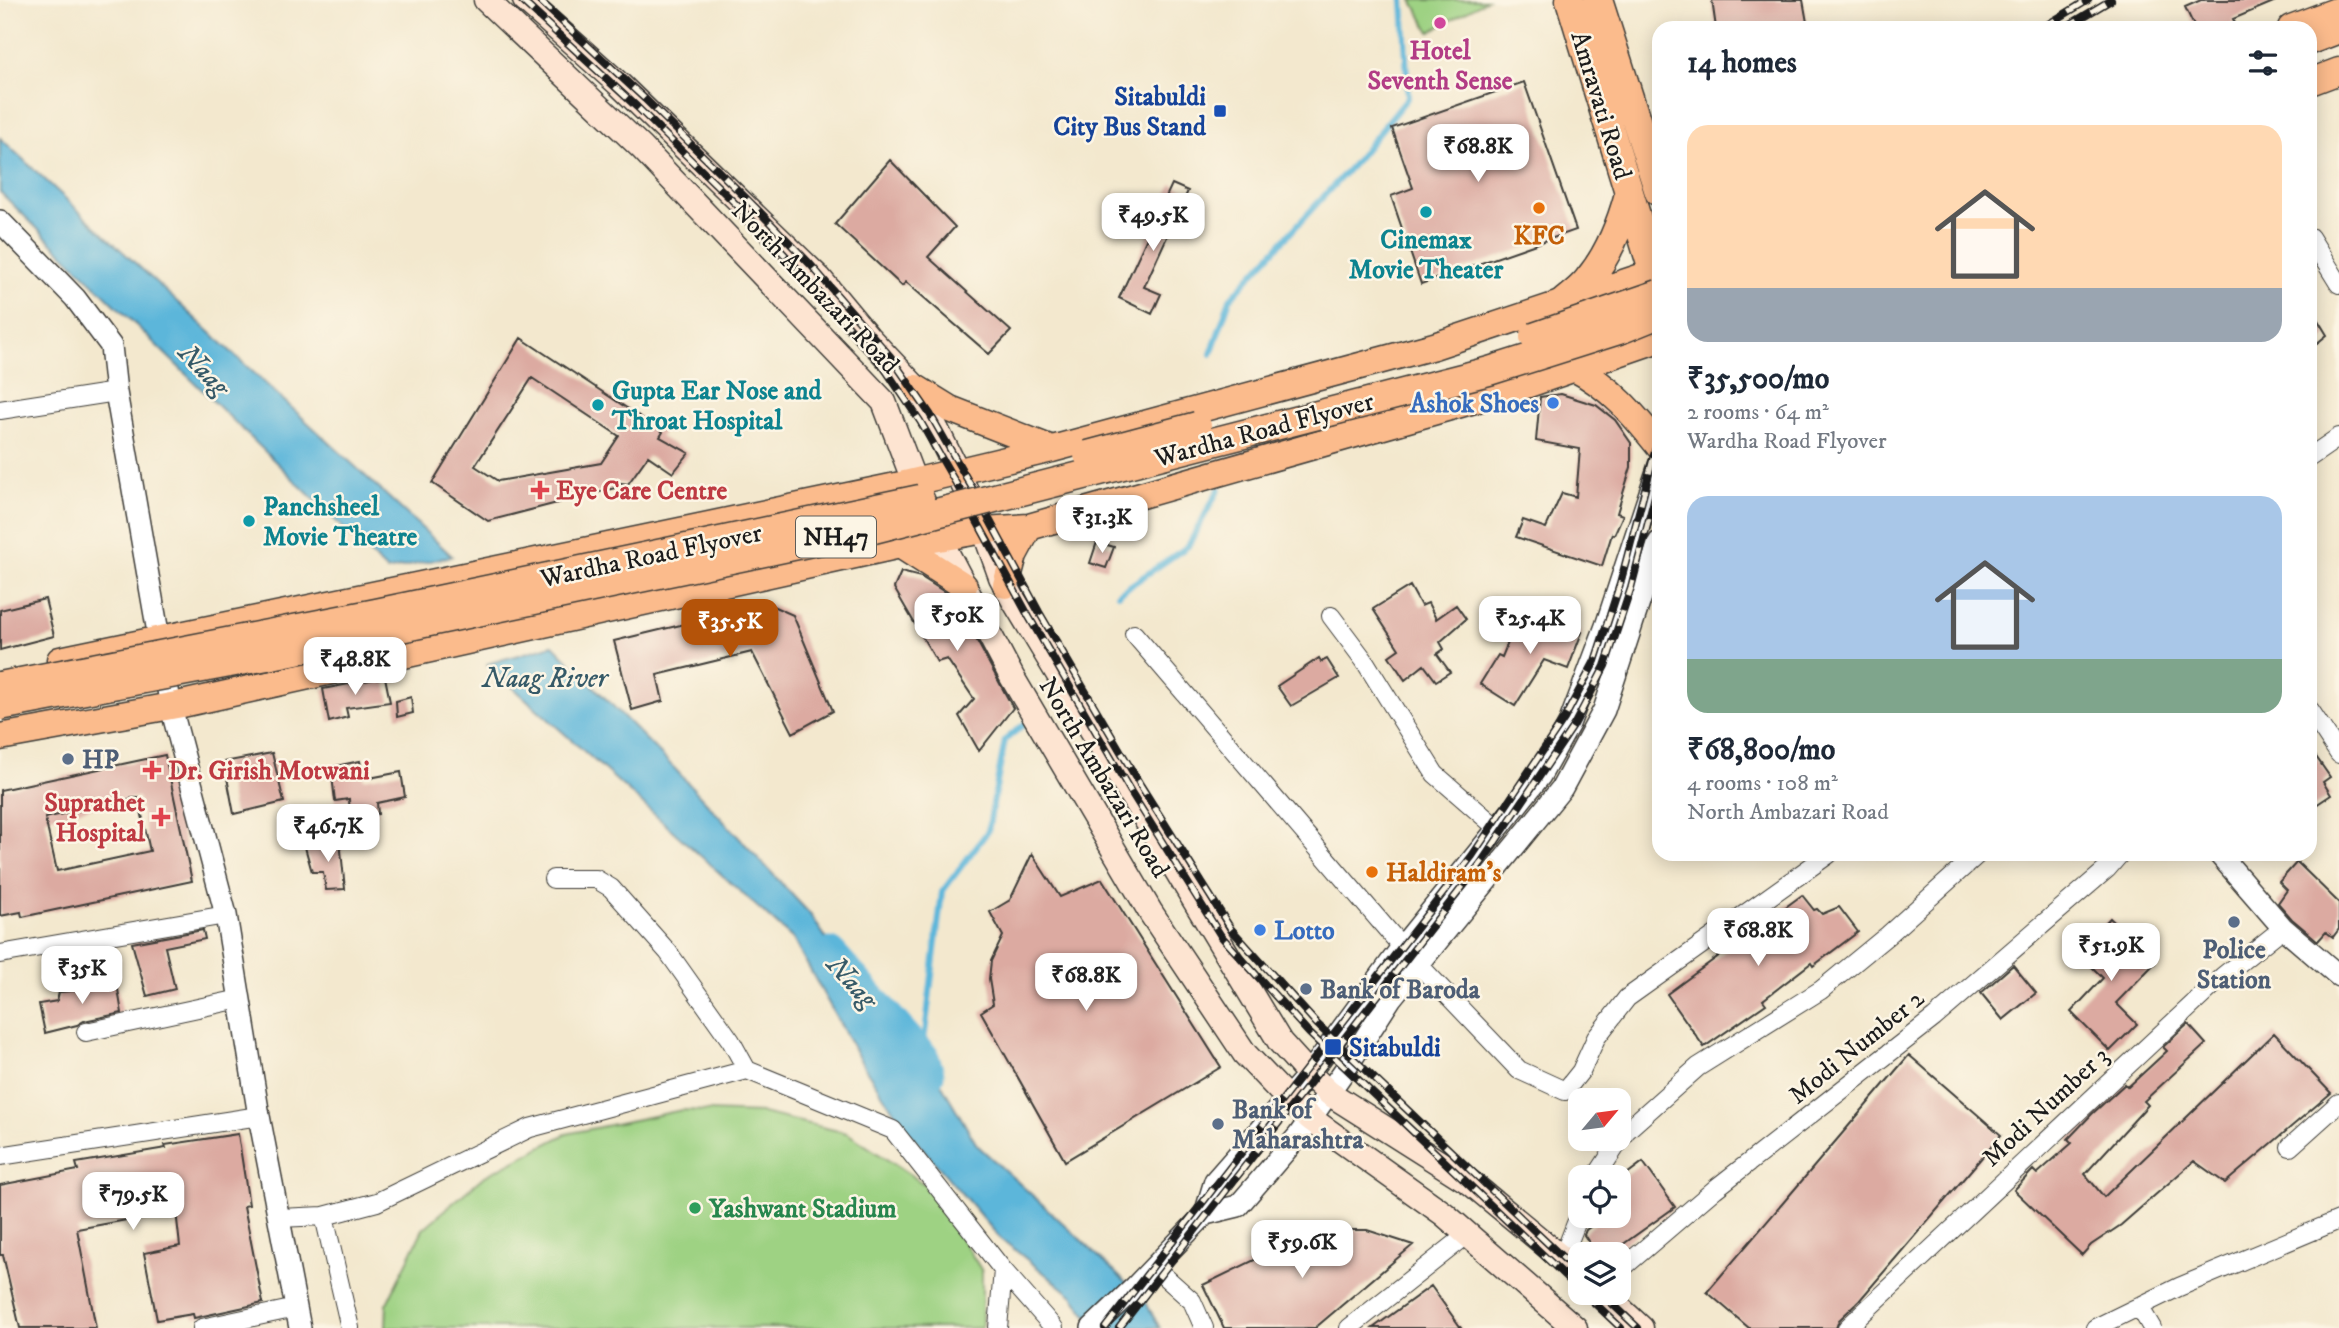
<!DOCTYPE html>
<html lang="en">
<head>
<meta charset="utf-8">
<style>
  :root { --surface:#fff; --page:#f6f6f7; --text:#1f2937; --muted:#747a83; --accent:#b45309 }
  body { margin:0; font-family:"IM FELL DW Pica",serif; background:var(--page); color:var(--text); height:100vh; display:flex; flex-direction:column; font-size:26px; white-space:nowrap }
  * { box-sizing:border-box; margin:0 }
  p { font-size:23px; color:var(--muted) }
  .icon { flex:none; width:38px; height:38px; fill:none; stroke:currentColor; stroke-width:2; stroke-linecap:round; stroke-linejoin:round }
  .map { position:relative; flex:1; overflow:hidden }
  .panel { position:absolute; left:1652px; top:21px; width:665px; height:840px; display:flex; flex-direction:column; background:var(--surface); border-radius:21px; box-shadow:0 4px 18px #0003 }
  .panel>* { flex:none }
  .needle { width:46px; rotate:61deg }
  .tools { position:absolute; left:1568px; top:1088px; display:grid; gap:14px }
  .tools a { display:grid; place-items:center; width:63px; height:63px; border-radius:14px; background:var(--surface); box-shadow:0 4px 18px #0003; font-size:35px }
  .price { position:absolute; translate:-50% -60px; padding:0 16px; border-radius:14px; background:#fff; color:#222; font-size:23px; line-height:46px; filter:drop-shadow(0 2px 4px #0008) }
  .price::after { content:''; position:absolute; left:50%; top:42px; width:21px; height:16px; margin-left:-10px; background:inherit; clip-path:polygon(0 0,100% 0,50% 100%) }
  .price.current { background:var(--accent); color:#fff }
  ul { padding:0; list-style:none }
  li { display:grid; align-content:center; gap:14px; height:371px; padding:0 35px }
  li span { display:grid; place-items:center; height:217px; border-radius:21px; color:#555 }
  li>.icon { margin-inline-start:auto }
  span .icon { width:126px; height:126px; fill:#fffc; stroke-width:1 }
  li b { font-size:30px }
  h2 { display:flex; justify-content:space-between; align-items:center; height:84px; padding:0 35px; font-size:30px }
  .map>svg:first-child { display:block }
  .green { fill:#9ed283; stroke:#5d7750; stroke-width:2 }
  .water { fill:#5cb6da; stroke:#3c697b; stroke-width:2 }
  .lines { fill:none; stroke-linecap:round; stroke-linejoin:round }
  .stream { stroke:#5cb6da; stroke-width:6 }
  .river { stroke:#5cb6da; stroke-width:35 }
  .building { fill:#dcaaa1; fill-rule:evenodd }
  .minor-casing { stroke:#3c3b37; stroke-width:20 }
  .tertiary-casing { stroke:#3c3b37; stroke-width:24 }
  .secondary-casing { stroke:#3c3b37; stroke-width:27 }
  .primary-casing { stroke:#3c3b37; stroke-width:29 }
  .trunk-casing { stroke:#3c3b37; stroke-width:31 }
  .minor { stroke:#fff; stroke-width:18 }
  .tertiary { stroke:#fff; stroke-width:21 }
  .secondary { stroke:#fde4d1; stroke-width:24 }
  .primary { stroke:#fbbb8c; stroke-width:26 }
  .trunk { stroke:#fbbb8c; stroke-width:28 }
  .rail-casing { stroke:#1c1c1c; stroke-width:8 }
  .rail { stroke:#fcf5e5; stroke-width:5; stroke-dasharray:16; stroke-linecap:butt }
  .trunk-bridge-casing { stroke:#3c3b37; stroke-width:31; stroke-linecap:butt }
  .trunk-bridge { stroke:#fbbb8c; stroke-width:28 }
  .hotel-dot { fill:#d1479c; stroke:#fcf5e5; stroke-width:2.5 }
  .transit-dot { fill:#1a4fb4; stroke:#fcf5e5; stroke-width:2.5 }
  .food-dot { fill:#e8710a; stroke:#fcf5e5; stroke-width:2.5 }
  .culture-dot { fill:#0f9aa8; stroke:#fcf5e5; stroke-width:2.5 }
  .shop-dot { fill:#3f7fe0; stroke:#fcf5e5; stroke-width:2.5 }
  .health-dot { fill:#e0444e; stroke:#fcf5e5; stroke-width:2.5 }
  .service-dot { fill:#5c6f8a; stroke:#fcf5e5; stroke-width:2.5 }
  .leisure-dot { fill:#2e9e5b; stroke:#fcf5e5; stroke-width:2.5 }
  .labels { text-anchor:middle; stroke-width:5; stroke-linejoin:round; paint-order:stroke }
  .shield { fill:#fcf5e5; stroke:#5f5d58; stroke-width:2 }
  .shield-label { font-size:24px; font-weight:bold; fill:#1c1c1c }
  .hotel-label { font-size:26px; font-weight:bold; fill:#b23c85; stroke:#fcf5e5 }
  .transit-label { font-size:26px; font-weight:bold; fill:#164399; stroke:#fcf5e5; text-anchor:end }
  .street-label { font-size:26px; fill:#1c1c1c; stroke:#fcf5e5 }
  .food-label { font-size:26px; font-weight:bold; fill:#c56008; stroke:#fcf5e5 }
  .culture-label { font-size:26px; font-weight:bold; fill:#0d838f; stroke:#fcf5e5; text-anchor:start }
  .shop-label { font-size:26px; font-weight:bold; fill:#366cbe; stroke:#fcf5e5; text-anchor:end }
  .health-label { font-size:26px; font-weight:bold; fill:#be3a42; stroke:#fcf5e5; text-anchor:start }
  .service-label { font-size:26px; font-weight:bold; fill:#4e5e75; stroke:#fcf5e5; text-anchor:start }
  .leisure-label { font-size:26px; font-weight:bold; fill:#27864d; stroke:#fcf5e5; text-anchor:start }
  .water-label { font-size:28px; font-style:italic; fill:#365a68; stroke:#fcf5e5 }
</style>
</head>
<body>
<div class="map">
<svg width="2339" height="1328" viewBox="0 0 2339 1328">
  <rect width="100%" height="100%" fill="#fcf5e5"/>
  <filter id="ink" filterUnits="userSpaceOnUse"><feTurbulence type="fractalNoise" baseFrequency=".0143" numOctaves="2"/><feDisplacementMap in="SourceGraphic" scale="14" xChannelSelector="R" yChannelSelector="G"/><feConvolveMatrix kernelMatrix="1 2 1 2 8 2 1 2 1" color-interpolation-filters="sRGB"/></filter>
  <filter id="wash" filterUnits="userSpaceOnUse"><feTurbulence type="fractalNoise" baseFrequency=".00686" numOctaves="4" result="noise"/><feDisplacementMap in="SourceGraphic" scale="28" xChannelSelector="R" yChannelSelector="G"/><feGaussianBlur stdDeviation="1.57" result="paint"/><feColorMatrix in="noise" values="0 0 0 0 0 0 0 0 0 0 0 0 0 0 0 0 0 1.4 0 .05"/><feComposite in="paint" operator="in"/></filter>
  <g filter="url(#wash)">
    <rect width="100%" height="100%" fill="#f3e8ce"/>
    <path class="green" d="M1412 0H1487L1430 32Z
      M682 1110 762 1113 847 1133 930 1188 982 1271V1328H386L387 1303 423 1229 483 1177 566 1134Z"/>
    <path class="water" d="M0 138 452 556 387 571 0 192Z
      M553 645 675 769 809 913 871 1004 929 1063 977 1145 1077 1236 1145 1301 1160 1328H1096L1073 1296 1000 1238 906 1129 864 1067 793 939 487 664Z"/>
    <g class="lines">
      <path class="stream" d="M1211 354 1230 299 1355 162 1408 97 1403 0
        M1118 594 1188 546 1219 489
        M922 1058 942 892 988 831 1005 740 1028 721"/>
      <path class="river" d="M830 955 922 1058 927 1074"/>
    </g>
    <g id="blocks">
      <path class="building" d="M1712 0H1803L1808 28H1716Z
        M2201 0H2278L2233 19 2235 23 2225 28H2195L2185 7Z
        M1524 82 1576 230 1421 284 1391 196 1413 188 1392 128Z
        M890 160 955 227 928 257 1011 331 989 354 906 282 902 286 835 224Z
        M1172 184 1188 191 1144 287 1161 294 1152 314 1119 298Z
        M2310 307 2327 335 2310 349Z
        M521 338 663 432 660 437 689 453 673 473 648 456 628 484 614 482 615 488 488 521 432 483ZM532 378 619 436 601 463 498 481 475 466Z
        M1561 394 1596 405 1615 420 1631 443V467L1617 513 1623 515 1614 535 1612 534 1602 566 1516 537 1523 520 1546 528 1562 493 1576 497 1580 449 1536 441 1540 397Z
        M1097 542 1114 547 1106 568 1090 563Z
        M901 572 921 577 954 598 1013 708 979 751 959 716 974 699 947 659 937 662 894 588Z
        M1410 586 1421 606 1428 603 1436 619 1456 605 1466 619 1440 642 1444 649 1437 654 1450 672 1436 681 1424 665 1405 680 1389 656 1399 649 1373 609Z
        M45 599 54 636 0 650V610Z
        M768 604 793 615 833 711 793 733 752 652 657 675 663 701 632 710 614 641Z
        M1525 612 1582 632 1568 669 1544 660 1515 706 1480 684 1498 655 1502 657 1511 635Z
        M1319 658 1321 662 1327 659 1339 678 1291 706 1277 686Z
        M385 677 390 702 346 708 348 717 329 722 323 689Z
        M411 697 413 713 397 717 396 701Z
        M2310 748 2330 777 2323 782 2331 795 2310 809Z
        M272 753 284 802 234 814 224 762Z
        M165 755 192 881 22 917 21 912 0 916V790ZM138 797 150 851 57 871 45 818Z
        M360 761 364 779 401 772 405 797 377 803 378 814 350 817 349 799 335 801 331 767Z
        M340 841 345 889 326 890 323 872H312L305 847Z
        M1032 854 1060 897 1102 879 1221 1067 1065 1161 981 1012 993 1004 989 979 991 961 1003 936 990 912 1010 900Z
        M2297 862 2339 903V929L2333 937 2326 932 2318 941 2292 919 2278 903 2287 890 2279 882Z
        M1802 895 1814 910 1817 909 1822 914 1839 907 1858 932 1813 966 1811 963 1763 1000 1766 1004 1704 1047 1667 994Z
        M2110 918 2155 963 2116 1003 2137 1024 2110 1051 2071 1012 2103 978 2077 952Z
        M203 930 205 939 165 947 175 989 147 996 132 943Z
        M2013 965 2036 993 2003 1020 1981 993Z
        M116 978 122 1013 84 1021 77 1025 45 1033 39 1004 57 1001 59 992 92 989 91 984Z
        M2188 1024 2206 1044 2144 1101 2148 1105 2085 1174 2104 1197 2274 1033 2331 1093 2225 1183 2194 1161 2121 1225 2091 1245 2082 1255 2014 1190 2033 1170 2037 1174 2072 1143 2068 1139 2092 1114 2125 1084 2128 1087 2167 1051 2163 1047Z
        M1909 1055 2001 1135 1859 1301 1839 1320 1836 1328H1749L1707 1292Z
        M238 1134 249 1205 244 1206 263 1303 194 1318 193 1314 157 1320 144 1253 180 1246 176 1211 77 1229 96 1328H20L3 1255H0V1185L78 1170 76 1163 166 1148 165 1145Z
        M1643 1162 1675 1207 1608 1255H1598L1584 1235 1586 1230 1605 1216H1619V1180Z
        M1316 1230H1367L1413 1245 1315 1328H1224L1203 1285Z
        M1431 1286 1461 1328H1373Z"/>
    </g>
  </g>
  <g filter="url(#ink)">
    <use href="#blocks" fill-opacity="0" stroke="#3c3b37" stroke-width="2"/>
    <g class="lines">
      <g class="minor-casing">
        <path id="minor" d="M2310 237 2339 284
          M0 410 116 392
          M2310 457 2339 437
          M1331 616 1364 660 1435 774 1498 829
          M1134 634 1402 947
          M2310 710 2339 754
          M553 879H596L611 888 668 952 731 1041 747 1070
          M0 954 226 915
          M1418 964 1519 1070 1565 1091 1581 1071 1596 1038 1627 998 1829 854
          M86 1032 240 999
          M2290 1147 2339 1103
          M0 1156 259 1116
          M1595 1178 1626 1131 1698 1067 1821 990 1888 935 1978 854
          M324 1216 350 1328
          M279 1218 324 1216 377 1202 530 1128 747 1070 893 1130 1003 1270 1054 1328
          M1563 1257 1580 1213
          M1154 1267 1192 1301 1204 1328
          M1619 1271 1715 1189 1934 1018 2107 869 2120 854
          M2139 1306 2152 1328
          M202 1328 296 1308
          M998 1328 1003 1270
          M1349 1328 1468 1234
          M1847 1328 2223 976 2283 928
          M2095 1328 2179 1287 2339 1220"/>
      </g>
      <g class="tertiary-casing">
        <path id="tertiary" d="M0 221 75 298 111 346 116 392 171 707 226 915 259 1116 300 1328
          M2219 854 2283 928 2339 976
          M1205 1214 1238 1206 1299 1135 1344 1071 1391 998 1562 788 1604 710 1659 542
          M1092 1328 1135 1287 1205 1214 1215 1181 1309 1074 1402 947 1540 776 1569 724 1606 626 1659 465"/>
      </g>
      <g class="secondary-casing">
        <path id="secondary" d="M486 0 642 148 884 402 914 481 939 538 1012 677 1151 913 1245 1054 1288 1099 1311 1119 1444 1214 1575 1328
          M525 0 620 85 819 278 868 337 916 388 957 471 984 530 1001 577 1013 599 1280 1042 1309 1074 1329 1093 1471 1183 1580 1273
          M1603 1293 1641 1328"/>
      </g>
      <g class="primary-casing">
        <path id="primary" d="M2291 28 2339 10
          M2310 82 2339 71
          M1574 368C1611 387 1634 415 1659 446
          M916 388 950 409 1052 449
          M900 545 964 586
          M1006 585 1014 555 1029 527
          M60 660 901 485 1052 449 1434 346 1659 271
          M0 737 182 704 900 545 984 530 1029 527 1520 387 1659 339"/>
      </g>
      <g class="trunk-casing">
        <path id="trunk" d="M1570 0 1659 290
          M1598 0 1659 192
          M2310 40 2339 29
          M1563 303C1571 296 1581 289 1588 280 1608 256 1621 224 1629 194"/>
      </g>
      <use href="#minor" class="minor"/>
      <use href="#tertiary" class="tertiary"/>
      <use href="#secondary" class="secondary"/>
      <use href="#primary" class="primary"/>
      <use href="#trunk" class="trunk"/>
      <g class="rail-casing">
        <path id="rail" d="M521 0 637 107 747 215 801 272 881 363 920 421 965 499 1029 617 1131 792 1221 936 1309 1033 1580 1290
          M539 0 645 99 755 207 810 264 890 356 930 414 975 493 1039 612 1141 786 1231 929 1317 1024 1580 1274
          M2042 28 2088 0
          M2064 28 2111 0
          M1584 1293 1621 1328
          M1601 1293 1638 1328
          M1105 1328 1472 856 1564 719 1595 661 1620 584 1659 436
          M1119 1328 1481 863 1574 725 1605 666 1631 588 1659 481"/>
      </g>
      <use href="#rail" class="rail"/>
      <g class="trunk-bridge-casing">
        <path id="trunk-bridge" d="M1534 337 1659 294
          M1088 455 1197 426
          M0 686 376 613 920 499
          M0 706 267 656 874 529 1489 371 1622 329 1659 314"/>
      </g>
      <use href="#trunk-bridge" class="trunk-bridge"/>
    </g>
  </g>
  <circle class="hotel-dot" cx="1440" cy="23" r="7"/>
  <g class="transit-dot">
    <rect x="1213" y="104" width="14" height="14" rx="3.5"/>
    <rect x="1324" y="1038" width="18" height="18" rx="3.5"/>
  </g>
  <g class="food-dot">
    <circle cx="1539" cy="208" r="7"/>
    <circle cx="1372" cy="872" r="7"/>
  </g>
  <g class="culture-dot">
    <circle cx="1426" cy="212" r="7"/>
    <circle cx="598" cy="405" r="7"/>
    <circle cx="249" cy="521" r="7"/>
  </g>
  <g class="shop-dot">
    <circle cx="1553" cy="403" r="7"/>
    <circle cx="1260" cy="930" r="7"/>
  </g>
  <g class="health-dot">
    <path d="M536.5 479.5h7v7h7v7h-7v7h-7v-7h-7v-7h7z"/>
    <path d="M148.5 759.5h7v7h7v7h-7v7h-7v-7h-7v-7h7z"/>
    <path d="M157.5 806.5h7v7h7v7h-7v7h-7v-7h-7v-7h7z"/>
  </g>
  <g class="service-dot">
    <circle cx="68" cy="759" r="7"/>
    <circle cx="2234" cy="922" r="7"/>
    <circle cx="1306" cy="989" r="7"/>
    <circle cx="1218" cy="1124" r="7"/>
  </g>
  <circle class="leisure-dot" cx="695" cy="1208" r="7"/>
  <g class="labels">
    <rect class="shield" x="796" y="516.5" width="80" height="41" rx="5"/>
    <g class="shield-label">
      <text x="836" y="545">NH47</text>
    </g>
    <g class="hotel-label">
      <text x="1440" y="59">Hotel<tspan x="1440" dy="30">Seventh Sense</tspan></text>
    </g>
    <g class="transit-label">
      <text x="1206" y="105">Sitabuldi<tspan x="1206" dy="30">City Bus Stand</tspan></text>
      <text x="1349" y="1056" text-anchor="start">Sitabuldi</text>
    </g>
    <g class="street-label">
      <text transform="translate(1602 105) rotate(73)" y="9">Amravati Road</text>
      <text transform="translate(816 287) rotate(46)" y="9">North Ambazari Road</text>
      <text transform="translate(1264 429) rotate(-15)" y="9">Wardha Road Flyover</text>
      <text transform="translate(651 555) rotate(-12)" y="9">Wardha Road Flyover</text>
      <text transform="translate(1105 777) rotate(59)" y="9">North Ambazari Road</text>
      <text transform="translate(1856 1046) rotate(-39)" y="9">Modi Number 2</text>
      <text transform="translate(2045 1106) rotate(-43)" y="9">Modi Number 3</text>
    </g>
    <g class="food-label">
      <text x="1539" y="244">KFC</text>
      <text x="1386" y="881" text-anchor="start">Haldiram's</text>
    </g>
    <g class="culture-label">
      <text x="1426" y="248" text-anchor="middle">Cinemax<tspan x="1426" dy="30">Movie Theater</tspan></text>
      <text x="612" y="399">Gupta Ear Nose and<tspan x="612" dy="30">Throat Hospital</tspan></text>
      <text x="263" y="515">Panchsheel<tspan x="263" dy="30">Movie Theatre</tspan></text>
    </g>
    <g class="shop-label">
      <text x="1539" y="412">Ashok Shoes</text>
      <text x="1274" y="939" text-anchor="start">Lotto</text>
    </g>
    <g class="health-label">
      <text x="556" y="499">Eye Care Centre</text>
      <text x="168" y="779">Dr. Girish Motwani</text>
      <text x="145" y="811" text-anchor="end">Suprathet<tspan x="145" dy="30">Hospital</tspan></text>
    </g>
    <g class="service-label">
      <text x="82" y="768">HP</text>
      <text x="2234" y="958" text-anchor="middle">Police<tspan x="2234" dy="30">Station</tspan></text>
      <text x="1320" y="998">Bank of Baroda</text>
      <text x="1232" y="1118">Bank of<tspan x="1232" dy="30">Maharashtra</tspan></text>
    </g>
    <g class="leisure-label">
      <text x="709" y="1217">Yashwant Stadium</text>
    </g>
    <g class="water-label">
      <text transform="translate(205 369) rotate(47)" y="10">Naag</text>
      <text x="545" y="687">Naag River</text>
      <text transform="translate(853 981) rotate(48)" y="10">Naag</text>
    </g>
  </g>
</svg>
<div class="tools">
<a><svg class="needle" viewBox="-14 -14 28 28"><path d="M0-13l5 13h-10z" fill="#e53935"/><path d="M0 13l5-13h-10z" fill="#747a83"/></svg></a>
<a><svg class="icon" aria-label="locate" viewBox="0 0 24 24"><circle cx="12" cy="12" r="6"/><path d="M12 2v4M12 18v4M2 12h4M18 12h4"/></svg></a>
<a><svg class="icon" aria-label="layers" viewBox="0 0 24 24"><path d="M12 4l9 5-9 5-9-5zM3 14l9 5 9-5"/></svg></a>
</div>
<b class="price" style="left:1478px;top:184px">₹68.8K</b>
<b class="price" style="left:1153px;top:253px">₹49.5K</b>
<b class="price" style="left:1102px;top:555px">₹31.3K</b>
<b class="price" style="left:957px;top:653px">₹50K</b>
<b class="price" style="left:1530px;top:656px">₹25.4K</b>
<b class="price current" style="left:730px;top:659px">₹35.5K</b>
<b class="price" style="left:355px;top:697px">₹48.8K</b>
<b class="price" style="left:328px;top:864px">₹46.7K</b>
<b class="price" style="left:1758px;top:968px">₹68.8K</b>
<b class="price" style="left:2111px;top:983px">₹51.9K</b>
<b class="price" style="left:82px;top:1006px">₹35K</b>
<b class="price" style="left:1086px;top:1013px">₹68.8K</b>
<b class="price" style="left:133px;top:1232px">₹79.5K</b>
<b class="price" style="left:1302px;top:1280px">₹59.6K</b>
<section class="panel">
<h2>14 homes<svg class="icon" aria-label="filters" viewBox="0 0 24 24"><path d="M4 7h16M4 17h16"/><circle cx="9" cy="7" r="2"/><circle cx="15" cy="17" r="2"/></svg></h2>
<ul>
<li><span style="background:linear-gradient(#ffd9b3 75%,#9aa5b1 0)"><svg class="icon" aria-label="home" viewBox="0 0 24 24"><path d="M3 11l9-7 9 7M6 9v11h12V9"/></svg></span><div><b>₹35,500/mo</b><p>2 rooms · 64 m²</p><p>Wardha Road Flyover</p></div></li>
<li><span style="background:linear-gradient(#a9c7e8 75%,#7fa58c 0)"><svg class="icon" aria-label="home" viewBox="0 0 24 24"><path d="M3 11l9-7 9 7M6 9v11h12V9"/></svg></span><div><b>₹68,800/mo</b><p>4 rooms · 108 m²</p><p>North Ambazari Road</p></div></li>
</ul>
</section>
</div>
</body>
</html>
